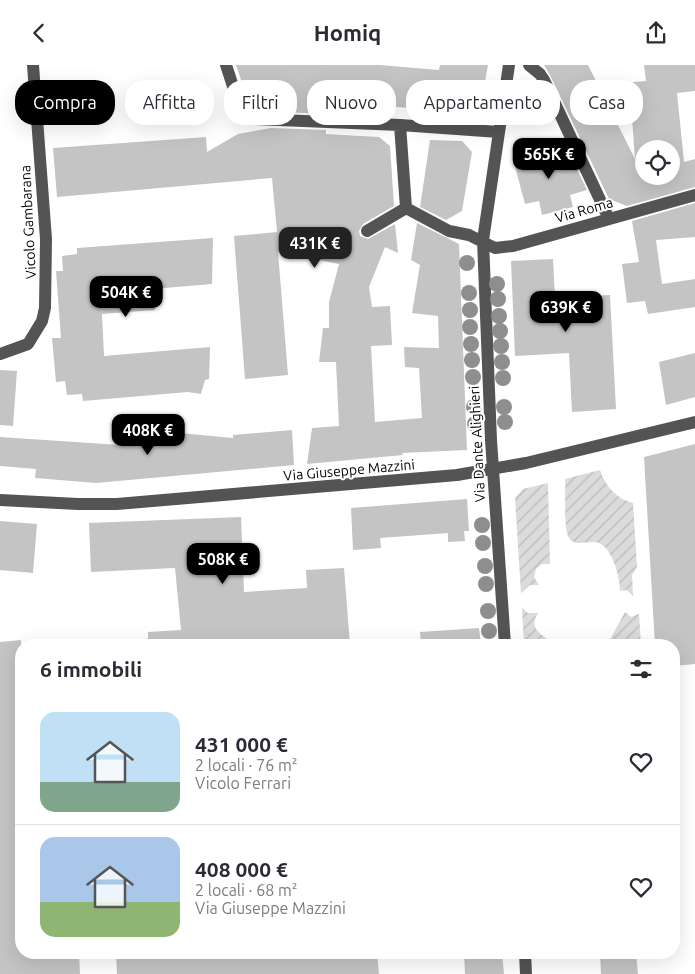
<!DOCTYPE html>
<html lang="it">
<head>
<meta charset="utf-8">
<style>
  :root { --surface:#fff; --page:#f7f7f7; --text:#2b2b33; --muted:#7c7c81; --line:#e1e1e2; --accent:#000 }
  body { margin:0; font-family:Ubuntu,sans-serif; background:var(--page); color:var(--text); height:100vh; display:flex; flex-direction:column; font-size:19px; white-space:nowrap }
  * { box-sizing:border-box; margin:0 }
  p { font-size:16px; color:var(--muted) }
  .icon { flex:none; width:28px; height:28px; fill:none; stroke:currentColor; stroke-width:2; stroke-linecap:round; stroke-linejoin:round }
  .map { position:relative; flex:1; overflow:hidden }
  .sheet { position:absolute; left:15px; top:574px; width:665px; height:320px; display:flex; flex-direction:column; background:var(--surface); border-radius:20px; box-shadow:0 5px 20px #0002 }
  .sheet>* { flex:none }
  .hud { position:absolute; left:15px; top:15px; width:665px; height:45px; display:flex; gap:10px }
  .buttons { position:absolute; left:635px; top:75px; display:grid; gap:10px }
  .buttons a { display:grid; place-items:center; width:45px; height:45px; border-radius:50%; background:var(--surface); box-shadow:0 5px 20px #0002; font-size:25px }
  .price { position:absolute; translate:-50% -42px; padding:0 11px; border-radius:10px; background:var(--accent); color:#fff; font-size:16px; line-height:32px; filter:drop-shadow(0 1px 2px #0008) }
  .price::after { content:''; position:absolute; left:50%; top:30px; width:15px; height:11px; margin-left:-8px; background:inherit; clip-path:polygon(0 0,100% 0,50% 100%) }
  .price.active { background:#222; color:#fff }
  ul { padding:0; list-style:none }
  li { display:flex; align-items:center; gap:15px; height:125px; padding:0 25px }
  li+li { border-top:1px solid var(--line) }
  li span { display:grid; place-items:center; flex:none; width:140px; height:100px; border-radius:15px; color:#555 }
  li>.icon { margin-inline-start:auto }
  span .icon { width:60px; height:60px; fill:#fffc; stroke-width:1 }
  li b { font-size:21px }
  h2 { display:flex; justify-content:space-between; align-items:center; height:60px; padding:0 25px; font-size:21px }
  .tag { padding:0 18px; border-radius:20px; background:var(--surface); box-shadow:0 5px 20px #0002; font-size:18px; line-height:45px }
  .tag.active { background:var(--accent); color:#fff }
  header { display:flex; justify-content:space-between; align-items:center; height:65px; padding:0 25px; background:var(--surface); font-size:22px; font-weight:700 }
  .map>svg:first-child { display:block }
  .garden { fill:url(#garden-furrows) }
  .building { fill:#c4c4c4; fill-rule:evenodd }
  .lines { fill:none; stroke-linecap:round; stroke-linejoin:round }
  .minor { stroke:#545454; stroke-width:12 }
  .tree { fill:#8e8e8e }
  .labels { text-anchor:middle; stroke-width:4; stroke-linejoin:round; paint-order:stroke }
  .street-label { font-size:14px; fill:#000; stroke:#fff }
</style>
</head>
<body>
<header><svg class="icon" aria-label="back" viewBox="0 0 24 24"><path d="M15 5l-7 7 7 7"/></svg>Homiq<svg class="icon" aria-label="share" viewBox="0 0 24 24"><path d="M12 15V3M7 8l5-5 5 5M5 13v7h14v-7"/></svg></header>
<div class="map">
<svg width="695" height="909" viewBox="0 0 695 909">
  <defs>
    <pattern id="garden-furrows" width="10" height="10" patternUnits="userSpaceOnUse" patternTransform="scale(1.25)"><rect width="10" height="10" fill="#dbdbdb"/><path d="M-1 1l2-2M0 10L10 0M9 11l2-2" fill="none" stroke="#bababa"/></pattern>
  </defs>
  <rect width="100%" height="100%" fill="#fff"/>
  <path class="garden" d="M600 405C605 421 617 434 633 438L637 502 632 510 633 531 627 525 620 526C620 513 613 484 599 478 589 474 576 483 569 473 563 463 566 427 565 414Z
    M548 418 550 499H542L536 504 534 512 539 520H530L521 528 515 433 523 424Z
    M522 543 528 548H538C527 565 544 569 553 580H524Z
    M625 547 631 552 639 549 641 580H607Z"/>
  <path class="building" d="M236 0H380L439 5 440 0H488L481 39 470 47 322 37 324 49 261 46 249 38Z
    M544 0H588L635 94 630 25 634 24 633 17 646 16 644 0H695V26L677 28 684 97 695 94V122L627 141 609 134 551 12ZM644 84H671V111H644Z
    M271 63 326 65V69L379 72 390 81 394 141 363 159 359 166 360 171 368 174 395 159 398 188 385 182 369 222 372 242 390 241 392 280 371 281 375 357 422 353 419 303 405 302 404 282 439 283 438 251 412 248 420 200 411 195 417 158 459 179 467 385 402 388 403 390 307 399 312 363 339 361 336 297H319L323 263H329V237L339 199 278 187 288 310 245 314 234 171 277 167 272 113 57 132 53 83 206 72 207 87 238 69Z
    M430 75 462 76 472 87 462 146 446 155 420 142Z
    M568 85 587 125 570 130 573 142 542 150 539 136 525 139 513 94 538 88 539 92Z
    M695 138V172L656 175 662 219 695 214V242L648 249 645 236 627 238 622 199 639 197 632 156Z
    M213 173 212 219 153 224 155 245 102 249 104 291 210 282 209 314 205 315 201 329 188 327 83 336 82 329 67 330 65 316 56 317 52 273H61L56 206H63L62 191 77 189V183Z
    M553 194 555 233 610 230 616 344 572 347 569 288 515 291 511 196Z
    M695 288V332L666 340 659 297Z
    M0 305 17 306 13 361 0 360Z
    M292 365 294 400 96 418 35 413 36 404 0 401V372L120 380 157 377 158 366 233 373V370Z
    M695 379V599L674 601V580H655L644 392Z
    M467 434 469 466H464L465 476 448 477V468L380 473 381 483 353 485 351 443Z
    M241 452 244 527 307 523 306 505 344 503 350 580H148V567L181 565 175 503 91 507 89 458Z
    M0 456 37 459 33 508 0 505Z
    M479 563 481 580H421L420 567Z
    M21 575V888H79L80 909H0V577Z
    M116 888H377L379 909H117Z
    M464 888H502L504 909H465Z
    M600 888H636L638 909H601Z"/>
  <g class="lines">
    <path class="minor" d="M226 0 241 46 255 54 400 60 499 67
      M529 0 540 9 544 15 609 154
      M400 60 406 143 449 166 469 170 495 183 513 181 695 130
      M367 166 406 143
      M0 289 28 279 42 256 45 243 46 174 33 0
      M0 435 78 439H117L457 410 526 398 695 357
      M505 580 491 375 483 175 509 0
      M525 888 526 909"/>
  </g>
  <g class="tree">
    <circle cx="467" cy="198" r="8"/>
    <circle cx="497" cy="219" r="8"/>
    <circle cx="469" cy="228" r="8"/>
    <circle cx="498" cy="234" r="8"/>
    <circle cx="470" cy="245" r="8"/>
    <circle cx="499" cy="251" r="8"/>
    <circle cx="470" cy="262" r="8"/>
    <circle cx="500" cy="266" r="8"/>
    <circle cx="471" cy="279" r="8"/>
    <circle cx="501" cy="281" r="8"/>
    <circle cx="472" cy="295" r="8"/>
    <circle cx="502" cy="297" r="8"/>
    <circle cx="473" cy="312" r="8"/>
    <circle cx="503" cy="313" r="8"/>
    <circle cx="474" cy="342" r="8"/>
    <circle cx="504" cy="342" r="8"/>
    <circle cx="505" cy="357" r="8"/>
    <circle cx="475" cy="359" r="8"/>
    <circle cx="482" cy="460" r="8"/>
    <circle cx="483" cy="478" r="8"/>
    <circle cx="485" cy="501" r="8"/>
    <circle cx="486" cy="519" r="8"/>
    <circle cx="488" cy="546" r="8"/>
    <circle cx="489" cy="566" r="8"/>
  </g>
  <g class="labels">
    <g class="street-label">
      <text transform="translate(584 145) rotate(-16)" y="5">Via Roma</text>
      <text transform="translate(28 157) rotate(-93)" y="5">Vicolo Gambarana</text>
      <text transform="translate(477 379) rotate(-93)" y="5">Via Dante Alighieri</text>
      <text transform="translate(349 405) rotate(-5)" y="5">Via Giuseppe Mazzini</text>
    </g>
  </g>
</svg>
<div class="buttons">
<a><svg class="icon" aria-label="locate" viewBox="0 0 24 24"><circle cx="12" cy="12" r="6"/><path d="M12 2v4M12 18v4M2 12h4M18 12h4"/></svg></a>
</div>
<b class="price" style="left:549px;top:115px">565K €</b>
<b class="price active" style="left:315px;top:204px">431K €</b>
<b class="price" style="left:126px;top:253px">504K €</b>
<b class="price" style="left:566px;top:268px">639K €</b>
<b class="price" style="left:148px;top:391px">408K €</b>
<b class="price" style="left:223px;top:520px">508K €</b>
<div class="hud">
<a class="tag active">Compra</a>
<a class="tag">Affitta</a>
<a class="tag">Filtri</a>
<a class="tag">Nuovo</a>
<a class="tag">Appartamento</a>
<a class="tag">Casa</a>
</div>
<section class="sheet">
<h2>6 immobili<svg class="icon" aria-label="filters" viewBox="0 0 24 24"><path d="M4 7h16M4 17h16"/><circle cx="9" cy="7" r="2"/><circle cx="15" cy="17" r="2"/></svg></h2>
<ul>
<li><span style="background:linear-gradient(#bfe0f5 70%,#7fa58c 0)"><svg class="icon" aria-label="home" viewBox="0 0 24 24"><path d="M3 11l9-7 9 7M6 9v11h12V9"/></svg></span><div><b>431 000 €</b><p>2 locali · 76 m²</p><p>Vicolo Ferrari</p></div><svg class="icon" aria-label="heart" viewBox="0 0 24 24"><path d="M12 20l-8-8c-3-5 5-10 8-4 3-6 11-1 8 4z"/></svg></li>
<li><span style="background:linear-gradient(#a9c7e8 65%,#8fb573 0)"><svg class="icon" aria-label="home" viewBox="0 0 24 24"><path d="M3 11l9-7 9 7M6 9v11h12V9"/></svg></span><div><b>408 000 €</b><p>2 locali · 68 m²</p><p>Via Giuseppe Mazzini</p></div><svg class="icon" aria-label="heart" viewBox="0 0 24 24"><path d="M12 20l-8-8c-3-5 5-10 8-4 3-6 11-1 8 4z"/></svg></li>
</ul>
</section>
</div>
</body>
</html>
